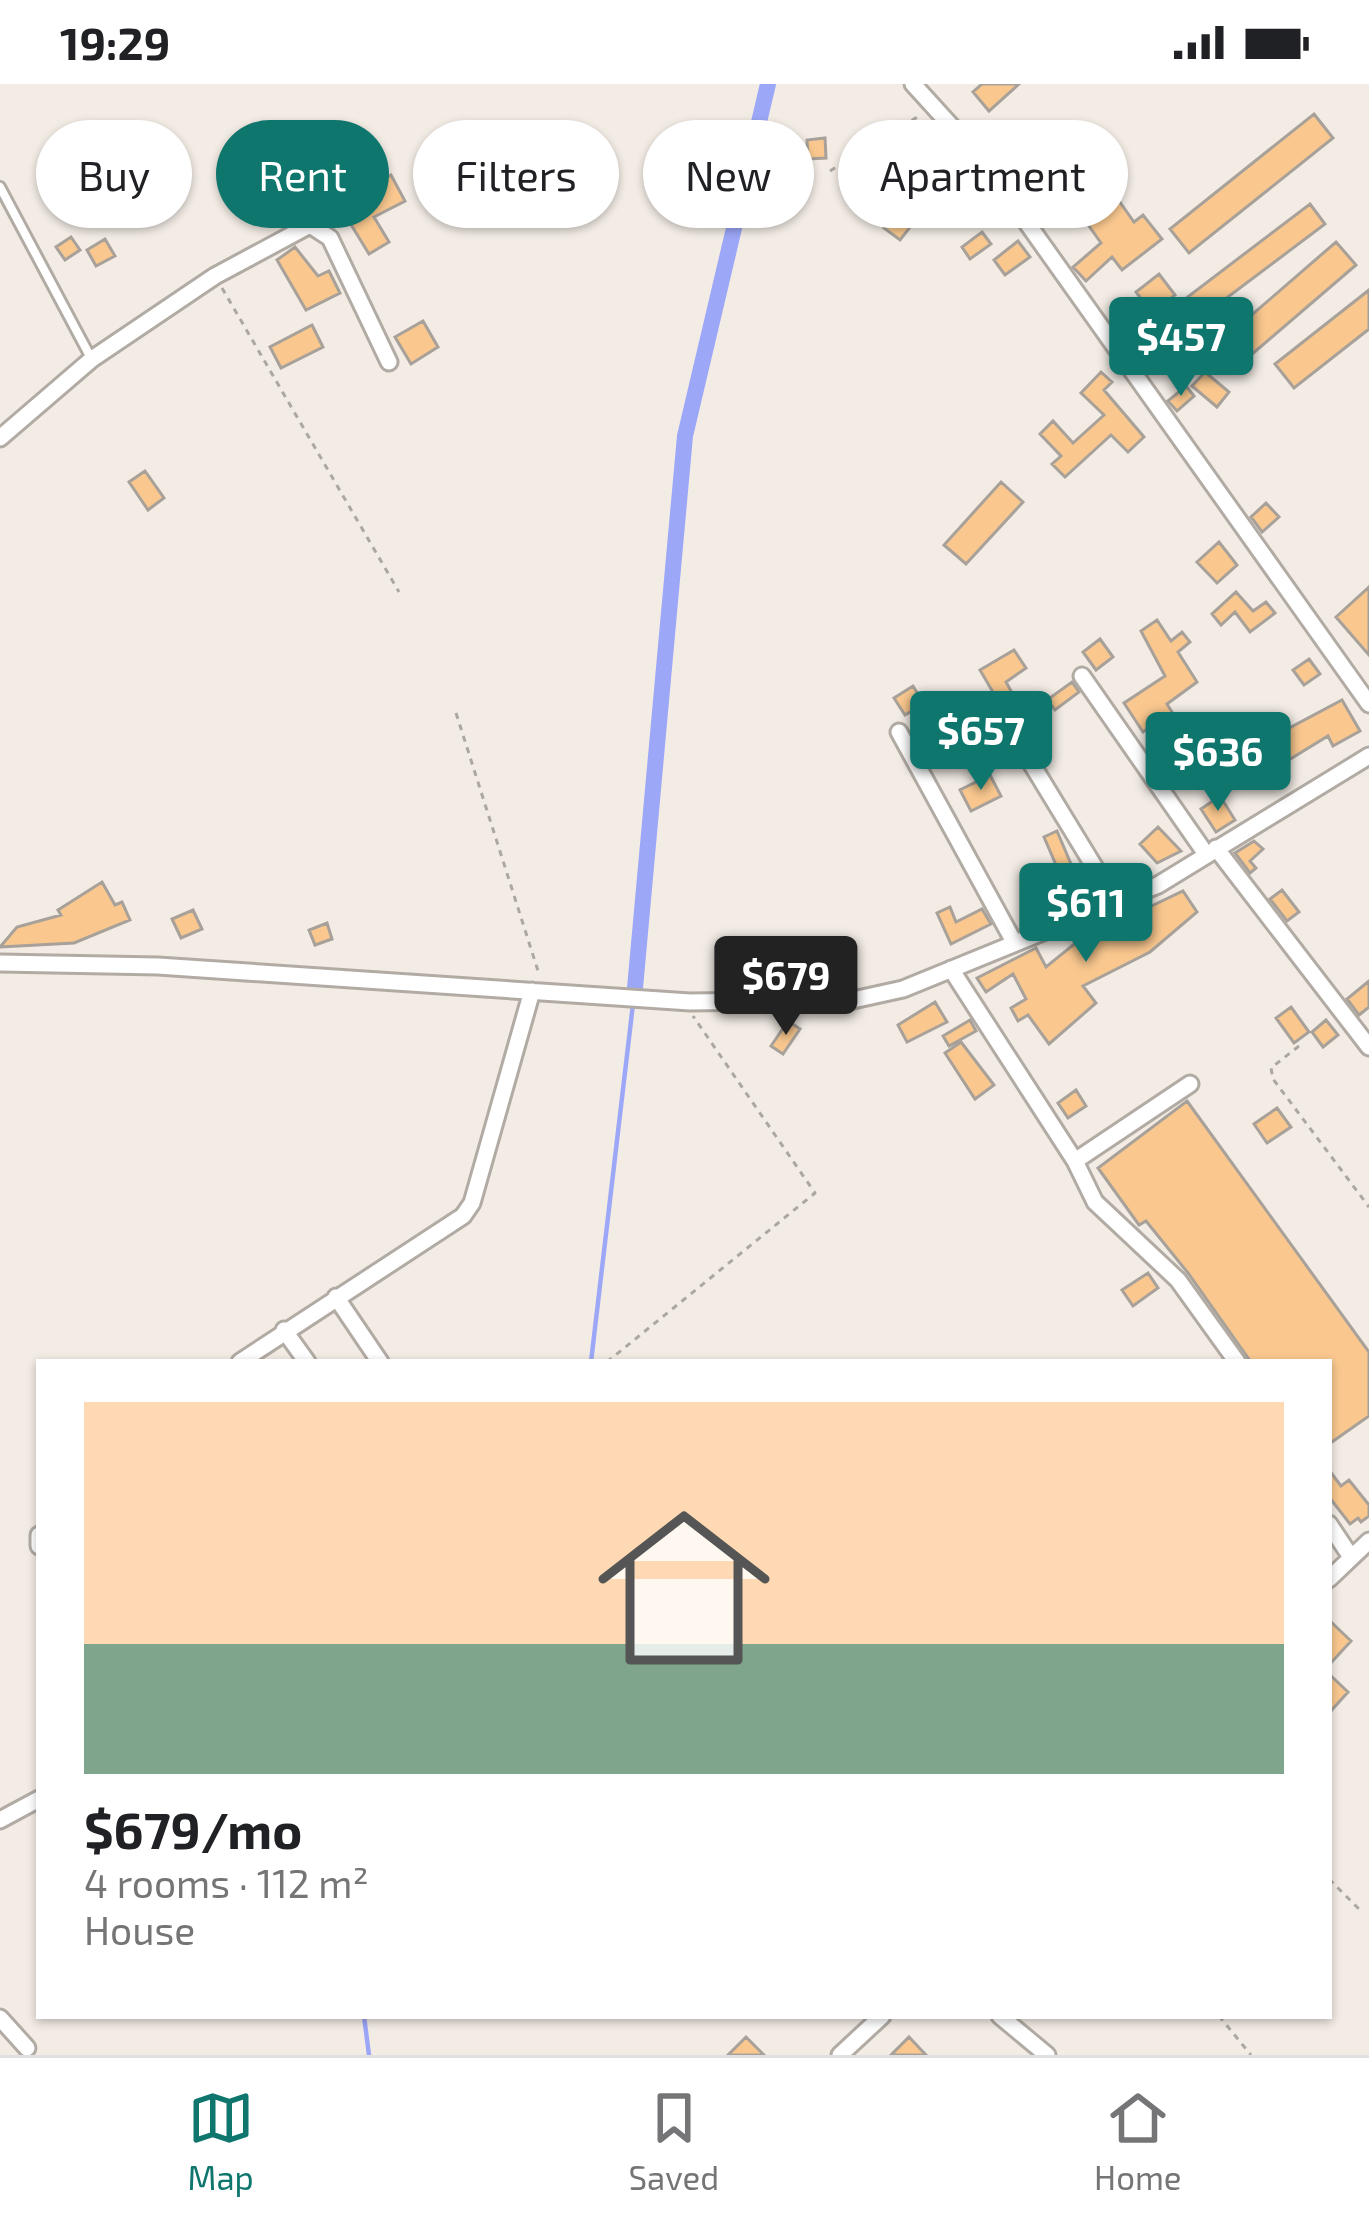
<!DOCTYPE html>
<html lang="en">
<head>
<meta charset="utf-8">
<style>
  :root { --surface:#fff; --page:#f6f6f6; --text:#202124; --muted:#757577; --line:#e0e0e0; --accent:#0f766e }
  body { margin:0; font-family:"Exo 2",sans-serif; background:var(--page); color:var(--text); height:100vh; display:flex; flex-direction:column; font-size:45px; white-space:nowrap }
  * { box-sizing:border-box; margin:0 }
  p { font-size:39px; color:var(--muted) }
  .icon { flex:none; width:66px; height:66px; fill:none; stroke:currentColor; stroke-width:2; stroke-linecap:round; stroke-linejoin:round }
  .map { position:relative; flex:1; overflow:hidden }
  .sheet { position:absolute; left:36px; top:1275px; width:1296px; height:660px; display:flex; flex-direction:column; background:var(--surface); border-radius:0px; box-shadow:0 3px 9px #0004 }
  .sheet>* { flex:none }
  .guide { position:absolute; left:36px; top:36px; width:1299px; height:108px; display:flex; gap:24px }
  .price { position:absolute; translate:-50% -102px; padding:0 27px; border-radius:12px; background:var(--accent); color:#fff; font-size:39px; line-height:78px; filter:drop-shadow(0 3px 6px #0008) }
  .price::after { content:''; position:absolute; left:50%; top:72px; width:36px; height:27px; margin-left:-18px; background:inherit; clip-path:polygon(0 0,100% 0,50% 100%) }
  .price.selected { background:#222; color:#fff }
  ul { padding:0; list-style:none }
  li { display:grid; align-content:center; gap:24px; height:636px; padding:0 48px }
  li span { display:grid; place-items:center; height:372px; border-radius:0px; color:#555 }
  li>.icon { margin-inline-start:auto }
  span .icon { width:216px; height:216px; fill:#fffc; stroke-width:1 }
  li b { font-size:51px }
  .pill { padding:0 42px; border-radius:54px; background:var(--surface); box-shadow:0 3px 9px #0004; font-size:42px; line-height:108px }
  .pill.selected { background:var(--accent); color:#fff }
  .status { display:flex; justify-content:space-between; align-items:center; height:84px; padding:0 60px; background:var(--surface); direction:ltr }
  .status svg { height:33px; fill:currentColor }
  .menu { display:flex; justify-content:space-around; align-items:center; height:168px; border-top:3px solid var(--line); background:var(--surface); font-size:33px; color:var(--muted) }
  .menu a { display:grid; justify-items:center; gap:6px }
  .menu .selected { color:var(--accent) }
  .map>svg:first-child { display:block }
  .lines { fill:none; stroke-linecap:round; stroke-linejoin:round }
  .stream { stroke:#9ca7f8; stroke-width:4.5 }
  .canal { stroke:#9ca7f8; stroke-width:16 }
  .building { fill:#fac88f; stroke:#a7a19a; stroke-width:3 }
  .service-casing { stroke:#b2aba4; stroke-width:14 }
  .minor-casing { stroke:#b2aba4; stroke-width:21 }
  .path { stroke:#ada7a2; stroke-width:3; stroke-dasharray:6 6; stroke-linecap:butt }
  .service { stroke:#fff; stroke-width:8 }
  .minor { stroke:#fff; stroke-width:15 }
</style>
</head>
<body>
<div class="status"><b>19:29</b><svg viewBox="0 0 49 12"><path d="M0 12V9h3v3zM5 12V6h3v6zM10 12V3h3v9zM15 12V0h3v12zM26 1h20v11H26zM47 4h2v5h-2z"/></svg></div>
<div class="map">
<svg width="1369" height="1971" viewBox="0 0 1369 1971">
  <rect width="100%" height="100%" fill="#f3ece5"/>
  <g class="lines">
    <path class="stream" d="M591 1278 633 920
      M364 1932 369 1971"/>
    <path class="canal" d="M634 915 685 352 768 0"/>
  </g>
  <path class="building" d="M982 0H1019L989 27 973 8Z
    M1314 30 1333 54 1189 169 1170 145Z
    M825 54 826 74 808 75 807 56Z
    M1034 62 1045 78 1031 88 1020 72Z
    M391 91 405 117 374 133 389 158 369 170 347 134 375 117 368 103Z
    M925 93 945 110 958 97 975 113 961 126 955 120 948 128 933 114 900 156 884 144Z
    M1110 104 1134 138 1143 131 1162 155 1122 186 1112 173 1086 197 1073 183 1101 159 1076 124 1070 137 1051 128 1060 107 1090 121Z
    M1310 120 1325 140 1200 234 1185 215Z
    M982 148 991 160 970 175 962 163Z
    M71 153 80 166 65 176 56 163Z
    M105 155 115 172 96 182 87 166Z
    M1018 157 1030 173 1005 191 994 176Z
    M1336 158 1356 181 1251 271 1232 248Z
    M295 163 318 192 329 187 340 209 306 226 277 176Z
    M1159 190 1175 211 1152 229 1136 208Z
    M1369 206V245L1294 304 1275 280Z
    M423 237 438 263 411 280 395 253Z
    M312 241 323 263 281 284 270 263Z
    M1101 288 1112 298 1104 306 1144 353 1128 368 1111 351 1065 393 1052 380 1061 372 1040 350 1053 337 1073 359 1104 331 1081 309Z
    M1205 288 1229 308 1217 323 1192 302Z
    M1186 302 1194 312 1177 327 1168 317Z
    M145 387 164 414 148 426 129 398Z
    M1001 398 1023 418 966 480 944 461Z
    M1266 419 1279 433 1262 448 1251 433Z
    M1219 458 1237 481 1217 499 1197 478Z
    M1369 503V571L1336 533Z
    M1236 508 1253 527 1266 518 1275 529 1250 548 1235 528 1221 541 1212 530Z
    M1157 536 1171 557 1182 548 1190 558 1178 568 1197 598 1167 620 1172 628 1143 648 1124 619 1165 592 1141 547Z
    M1100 555 1113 573 1096 586 1083 568Z
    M1014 566 1026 584 1006 598 1011 607 997 615 980 586Z
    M1309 575 1320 590 1304 601 1293 586Z
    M1072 598 1079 608 1055 626 1047 616Z
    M913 602 924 620 905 631 894 614Z
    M1342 616 1360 647 1333 662 1328 652 1274 685 1262 670 1254 677 1246 667Z
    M990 691 1001 712 971 727 960 706Z
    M1220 712 1235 736 1216 748 1201 725Z
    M1158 743 1181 767 1157 779 1140 760Z
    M1057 747 1074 787 1081 784 1097 810 1078 819 1074 808 1044 828 1034 813 1062 795 1044 753Z
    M1254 757 1263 765 1250 777 1256 784 1250 789 1235 769Z
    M102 798 115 821 122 818 130 836 74 859 0 863 17 843 61 831 58 826Z
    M1282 806 1299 828 1287 837 1270 815Z
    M1183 807 1197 828 1150 868 1083 902 1096 919 1049 960 1028 931 1018 937 1011 924 1026 915 1013 890 986 908 977 894 1036 864 1046 883 1099 840 1102 845 1116 839Z
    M950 823 956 838 982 825 991 840 951 860 937 829Z
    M193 826 202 845 181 854 172 835Z
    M327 839 332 855 315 861 309 846Z
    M1369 897V923L1359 931 1347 915Z
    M935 918 947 938 907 958 898 941Z
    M1291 923 1309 948 1294 959 1276 934Z
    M970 936 976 947 949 962 943 952Z
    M1326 936 1338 951 1323 963 1312 948Z
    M788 937 800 945 783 970 771 962Z
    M961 958 994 1001 975 1015 945 969Z
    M1076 1006 1086 1022 1068 1034 1058 1019Z
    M1187 1017 1369 1268V1332L1329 1360V1278H1251L1188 1189 1146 1137 1139 1141 1098 1084Z
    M1277 1024 1291 1043 1267 1059 1254 1040Z
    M1148 1189 1158 1204 1133 1222 1122 1206Z
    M1329 1386 1341 1402 1349 1396 1369 1421V1432L1361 1438 1358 1434 1350 1440 1329 1413Z
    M1329 1536 1351 1557 1329 1581Z
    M1329 1590 1348 1608 1329 1629Z
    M746 1953 764 1971H728Z
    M909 1953 926 1971H891Z"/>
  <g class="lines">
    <g class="service-casing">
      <path id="service" d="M0 103 91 274"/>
    </g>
    <g class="minor-casing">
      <path id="minor" d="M913 0 983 77 1369 620
        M0 354 92 275 215 192 310 141 330 154 389 278
        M1082 592 1206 770
        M1003 633 1117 820
        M899 648 1014 858
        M1216 764 1369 963
        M0 879 158 882 690 918 853 916 903 905 1158 801 1369 672
        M951 885 1075 1077 1095 1118 1178 1196 1237 1278
        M1075 1077 1190 1000
        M336 1213 380 1278
        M284 1246 307 1278
        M240 1278 463 1132 472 1119 532 907
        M1329 1440 1351 1473
        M39 1451V1462
        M1329 1495 1369 1457
        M0 1736 39 1715
        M1000 1932 1047 1971
        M0 1934 27 1964
        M840 1971 882 1932"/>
    </g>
    <path class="path" d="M830 87 919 32
      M222 204 399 508
      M456 629 539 890
      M1299 962 1271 984 1273 995 1369 1123
      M607 1278 815 1109 693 932
      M1329 1795 1359 1825
      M1219 1932 1251 1971"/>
    <use href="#service" class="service"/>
    <use href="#minor" class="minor"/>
  </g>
</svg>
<b class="price" style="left:1181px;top:315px">$457</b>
<b class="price" style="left:981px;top:709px">$657</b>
<b class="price" style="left:1218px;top:730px">$636</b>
<b class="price" style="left:1086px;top:881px">$611</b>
<b class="price selected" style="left:786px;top:954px">$679</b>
<div class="guide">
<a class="pill">Buy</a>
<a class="pill selected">Rent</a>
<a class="pill">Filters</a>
<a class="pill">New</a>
<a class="pill">Apartment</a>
</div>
<section class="sheet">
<ul>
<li><span style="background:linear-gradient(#ffd9b3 65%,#7fa58c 0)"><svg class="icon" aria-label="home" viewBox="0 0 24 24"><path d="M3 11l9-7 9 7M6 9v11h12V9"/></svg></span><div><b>$679/mo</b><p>4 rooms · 112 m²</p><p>House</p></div></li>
</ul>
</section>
</div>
<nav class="menu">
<a class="selected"><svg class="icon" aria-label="map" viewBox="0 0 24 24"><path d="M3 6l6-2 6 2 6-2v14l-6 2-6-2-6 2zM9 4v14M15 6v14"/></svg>Map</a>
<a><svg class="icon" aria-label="saved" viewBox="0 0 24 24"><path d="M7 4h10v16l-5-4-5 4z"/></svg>Saved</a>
<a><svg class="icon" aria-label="home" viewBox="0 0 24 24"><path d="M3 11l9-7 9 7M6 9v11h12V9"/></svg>Home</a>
</nav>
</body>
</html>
